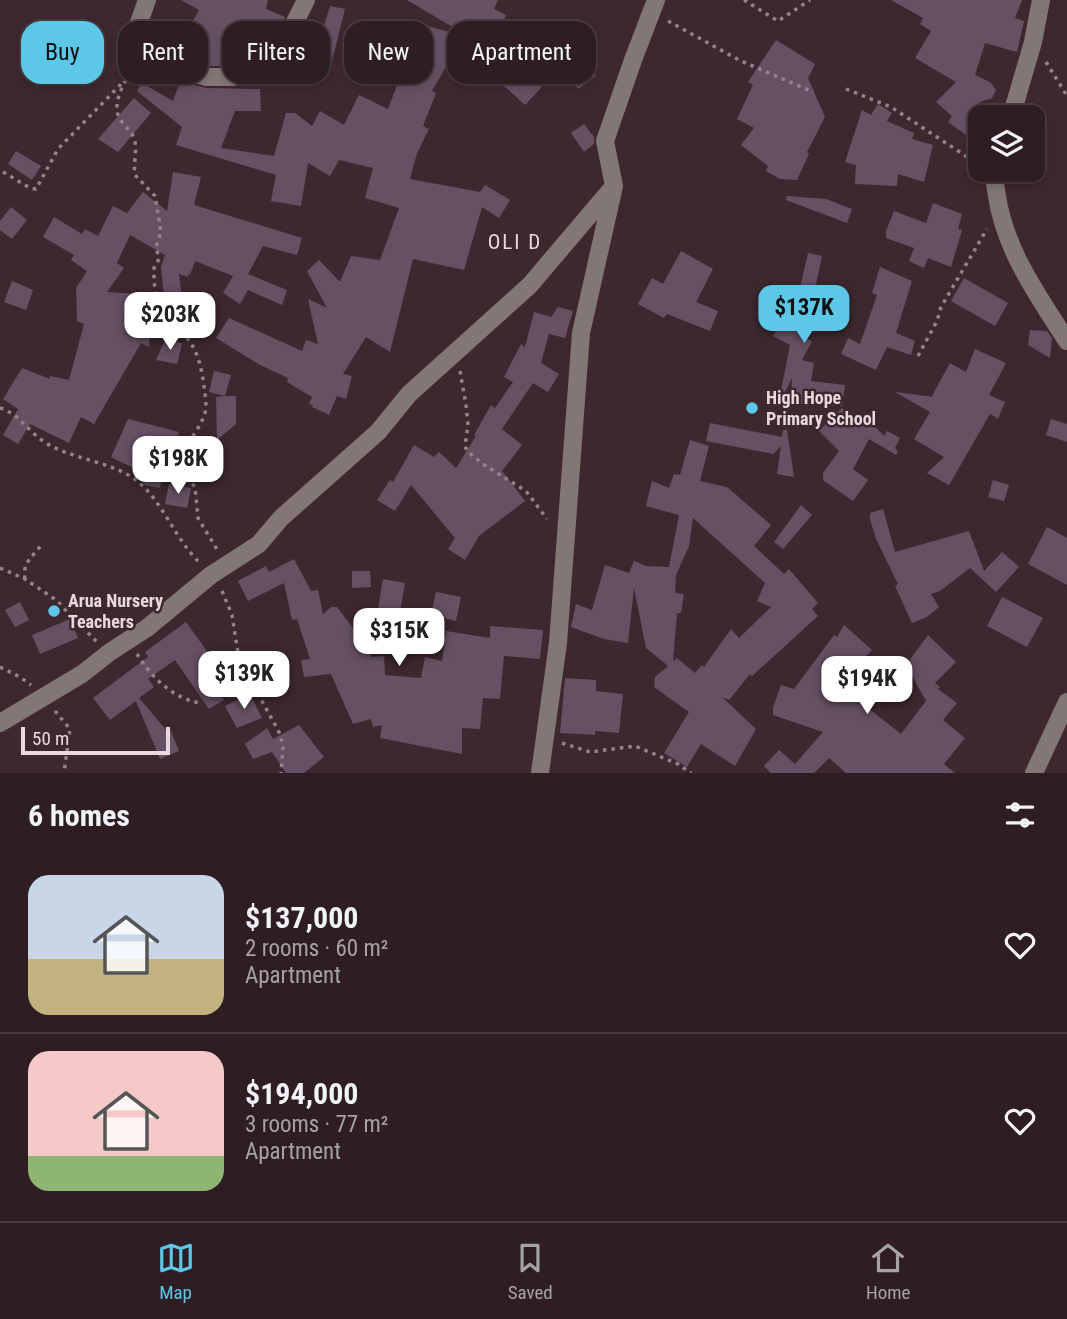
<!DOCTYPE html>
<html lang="en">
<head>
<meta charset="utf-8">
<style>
  :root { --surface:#2e1e24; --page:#36272c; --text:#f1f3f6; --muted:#a7a2a6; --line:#493c41; --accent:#5cc7e7 }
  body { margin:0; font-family:"Roboto Condensed",sans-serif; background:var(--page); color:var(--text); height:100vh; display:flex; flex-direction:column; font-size:26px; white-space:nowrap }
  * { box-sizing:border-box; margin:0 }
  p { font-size:23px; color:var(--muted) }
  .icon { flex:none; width:38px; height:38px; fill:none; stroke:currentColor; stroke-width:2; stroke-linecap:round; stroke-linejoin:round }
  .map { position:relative; height:773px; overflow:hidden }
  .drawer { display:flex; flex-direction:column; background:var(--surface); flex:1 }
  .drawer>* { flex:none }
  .hud { position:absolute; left:21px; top:21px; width:700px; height:63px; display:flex; gap:14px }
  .buttons { position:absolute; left:968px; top:105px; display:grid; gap:14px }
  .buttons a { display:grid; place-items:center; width:77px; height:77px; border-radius:14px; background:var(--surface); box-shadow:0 4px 10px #0003,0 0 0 2px var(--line); font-size:35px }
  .scale { position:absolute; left:21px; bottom:18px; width:149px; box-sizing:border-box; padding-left:7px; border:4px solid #e8d9de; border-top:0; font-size:19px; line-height:24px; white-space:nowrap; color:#e8d9de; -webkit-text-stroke:5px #3e2830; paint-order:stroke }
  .price { position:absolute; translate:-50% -60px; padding:0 16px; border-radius:14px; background:#fff; color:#222; font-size:23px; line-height:46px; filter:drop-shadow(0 2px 4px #0008) }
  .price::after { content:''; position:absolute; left:50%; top:42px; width:21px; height:16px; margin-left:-10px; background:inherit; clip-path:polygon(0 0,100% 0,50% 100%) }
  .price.on { background:var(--accent); color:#111 }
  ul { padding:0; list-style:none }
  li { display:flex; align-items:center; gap:21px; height:175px; padding:0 28px }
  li+li { border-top:2px solid var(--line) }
  li span { display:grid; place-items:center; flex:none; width:196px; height:140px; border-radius:21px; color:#555 }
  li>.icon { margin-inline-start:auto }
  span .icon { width:84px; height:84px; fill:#fffc; stroke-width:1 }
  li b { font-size:30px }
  h2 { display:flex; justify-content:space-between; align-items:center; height:84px; padding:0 28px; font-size:30px }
  .pill { padding:0 24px; border-radius:21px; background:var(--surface); box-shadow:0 4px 10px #0003,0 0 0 2px var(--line); font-size:24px; line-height:63px }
  .pill.on { background:var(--accent); color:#111 }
  .dock { display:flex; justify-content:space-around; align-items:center; height:98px; border-top:2px solid var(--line); background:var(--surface); font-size:19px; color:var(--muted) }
  .dock a { display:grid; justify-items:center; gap:4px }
  .dock .on { color:var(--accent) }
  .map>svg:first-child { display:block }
  .building { fill:#665164; fill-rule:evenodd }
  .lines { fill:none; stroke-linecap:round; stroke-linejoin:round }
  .path { stroke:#95838a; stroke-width:3.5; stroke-dasharray:3.5 5; stroke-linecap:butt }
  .minor { stroke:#837776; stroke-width:18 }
  .poi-dot { fill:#5cc7e7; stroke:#3e2830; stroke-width:2.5 }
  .labels { text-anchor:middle; stroke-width:5; stroke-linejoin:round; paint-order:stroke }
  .poi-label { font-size:18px; font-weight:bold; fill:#e8d9de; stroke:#3e2830; text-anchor:start }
  .quarter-label { font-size:21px; letter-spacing:2px; fill:#e8d9de; stroke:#3e2830 }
</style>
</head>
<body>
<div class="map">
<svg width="1067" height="773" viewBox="0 0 1067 773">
  <rect width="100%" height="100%" fill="#3e2830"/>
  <path class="building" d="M181 0H268L266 9 285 17 271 45 265 50 254 44 249 61 235 62 238 64 231 66H208L193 61 199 38 187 32 199 10Z
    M407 0H498L494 9 506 15 503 22 533 38 522 59 491 44 482 60 458 46 432 91 436 93 423 126 429 129 417 153 410 179 480 192 485 185 510 200 499 218 482 207 464 270 413 259 390 352 366 337 343 374 352 376 346 399 337 396 329 415 312 407 313 405 309 404 312 397 287 382 288 378 260 365 216 338 229 318 302 351 306 340 318 344 308 299 327 308 307 271 319 260 340 282 351 256 380 260 399 208 365 198 373 168 339 160 330 176 308 163 301 206 271 201 276 175 176 145 182 127 137 91 142 83 173 101 179 84 185 86 186 83 206 88 260 89 261 111H235L221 148 274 156 286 113H295L312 126 320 111 344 125 359 95 388 109 409 54 404 51 420 24 460 35 461 32Z
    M891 0H1022L1015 18 1024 21 1017 52 985 43 975 75 990 82 996 90 992 98 980 102V145L948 122 952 116 936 102 956 82 915 58 931 31 920 24 923 18Z
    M330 6 345 9 332 61 320 59 316 80 280 72 282 65 290 58 304 30 321 35Z
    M578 22 591 44 579 51 596 76 578 89 544 41Z
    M776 40 815 64 808 78 825 117 807 152 809 154 797 180 780 179 766 171 768 166 741 145 754 128 737 119 753 85 748 82Z
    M520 68 542 87 525 105 504 86Z
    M134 98 151 113 118 152 98 139Z
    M878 104 892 113 887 121 914 133 912 139 933 145 924 182 898 174 897 186 855 184 856 165 845 162 862 110 871 115Z
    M584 124 594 137V144L584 152 571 133Z
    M16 151 41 166 32 180 8 164Z
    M173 172 201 177 194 205 302 238 297 255 263 246 248 274 287 290 282 305 248 290 240 304 223 293 233 276 195 261 190 275 188 273V277L179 274 183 304 165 307 161 267 165 255 130 235 117 263 124 268 107 292 152 295 149 347 141 343 94 424 81 417 69 443 30 424 18 444 3 435 18 409 3 399 22 368 50 379V376L69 380 84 324 77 321 76 288 87 271 71 260 74 255 43 237 54 217 82 234 85 229 98 236 113 206 127 213 143 192 167 211Z
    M787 196 826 199 852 209 847 223 786 200Z
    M933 203 962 214 958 229 962 230 951 267 928 258 924 268 909 261 914 248 886 238V231L894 211 926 223Z
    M11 207 27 220 12 239 0 230V221Z
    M681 251 713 269 696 302 718 311 710 331 667 314 664 318 638 304 652 278 663 284Z
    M808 253 822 256 810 312 813 314 801 336 812 341 802 360 814 363 811 381 845 385 842 406 791 404 792 378 785 392 781 391 790 345 773 336 783 318 777 315 785 299 796 305Z
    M880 267 912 281 896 333 915 341 911 355 887 347 876 370 841 354 848 338 860 344 877 295 872 293Z
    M964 278 1008 303 995 326 951 301Z
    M12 281 33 290 26 310 4 302Z
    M558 307 573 311 565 338 549 334 541 363 559 374 548 392 533 383 502 429 522 445 502 471 525 501 479 536 465 560 448 549 455 538 411 485 395 511 377 500 390 480 393 482 414 445 434 457 439 452 456 468 476 436 474 435 491 405 495 408 513 382 504 377 521 344 525 347 534 312 551 317Z
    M1030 330 1047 331 1052 338 1050 358 1028 345Z
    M165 340 182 343 177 364 156 360Z
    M975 349 1006 363 989 395 1005 402 998 419 990 414 949 485 927 473 944 457 914 439 930 412 895 392 934 397 932 396 950 363 966 372Z
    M214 371 231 375 225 396H236V424L217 440 216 397 225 396 209 392Z
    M842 408 859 424 866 417 884 436 887 431 900 438 895 448 898 451 896 455 869 439 853 469 868 480 853 501 823 480V473L839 451 819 431Z
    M128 419 179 432 176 447 169 445 160 488 144 485 146 474 111 457Z
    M1051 419 1067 424V442L1046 435Z
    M710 423 782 437 783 430H787L794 477 777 474 781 446 773 454 706 441Z
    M690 440 709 446 700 481 727 487 771 525 754 546 784 574 789 569 818 603 812 609 818 616 752 676 750 674 729 700 722 697 756 729 735 766 701 744 687 767 664 753 689 712 654 687 655 677 668 666 646 648 634 588 628 643 604 639 571 627 576 604 592 610 605 565 629 573 634 561 646 566 669 567 679 515 646 506 652 481 669 488 674 474 680 475ZM693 518 765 583 757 601 771 607 739 638 731 629 704 667 702 665 695 673 677 658 673 661 677 613H681L684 594 675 593 676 575 689 546Z
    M993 480 1009 485 1004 501 988 497Z
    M169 484 191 488 187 508 165 504Z
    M801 505 812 515 783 549 774 542Z
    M883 509 895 552 969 531 984 571 1002 552 1019 567 996 592 970 568 940 591 931 594 939 607 927 617 912 623 895 586 898 584 876 539 870 519V513Z
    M1047 527 1067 538V585L1028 564Z
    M294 559 311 591 318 590 323 614 331 607H337L354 629V625L375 628 371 657 384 656 385 675 421 678 425 657 442 661 446 631 490 638V626L543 630 540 659 504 656 500 699 483 698 480 729 462 728V754L380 738 382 725 373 727 371 719 353 724 331 674 304 677 301 660 310 659 297 619 292 620 284 583 248 601 238 581 266 566 269 572Z
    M352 571H370L371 587 352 588Z
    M383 579 405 583 400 613 378 609Z
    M436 592 461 597 456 621 431 615Z
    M1002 597 1043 618 1027 647 987 626Z
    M20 602 29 620 15 627 5 610Z
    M70 619 78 638 40 654 32 635Z
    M186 622 219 668 209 675 224 700 209 709 175 660 148 679 154 687 139 698 167 731 170 729 179 751 160 759 136 701 110 720 93 698 148 657 145 652Z
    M844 625 872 650 855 667 860 673 850 682 874 701 868 708 901 734 926 701 906 665 928 635 956 662 935 683 940 687 938 689 957 703 943 720 965 738 944 764 955 773H846L829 758 814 773H771L764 766 779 750 795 764 823 732 773 715V708L781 685 794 689 834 635 837 637Z
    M565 678 596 680V691L623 694 619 733 595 731V735L560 733Z
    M250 694 262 718 237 728 225 706Z
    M299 725 324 757 304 773H286L272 752 253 759 245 744 267 728 273 739Z"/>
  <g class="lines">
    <path class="path" d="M744 0 778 21 810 0
      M668 21 741 61 813 92
      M140 59C130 72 109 102 120 119 125 127 133 132 135 142 137 153 133 165 135 175L155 196 161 232 156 247 159 259 154 268V282L160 316C191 335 199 350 204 386 205 394 207 404 205 413 200 430 185 444 178 460L181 470 195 487 198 518 218 551
      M1046 62 1067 96
      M846 89 891 107 978 164
      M3 172 30 188 36 189 58 149 124 81
      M918 356 937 321 941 307 987 229
      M460 371 466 405 468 425 465 446 467 451 483 464 526 491 547 519
      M0 408C20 414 29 433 46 443 74 460 110 461 136 480 162 500 174 537 198 561
      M0 568 25 579 56 600 97 642
      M25 579C22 562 33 557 42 544
      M222 591 232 615 241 672 262 701 280 734 283 748 281 773
      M137 654C151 677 173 699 201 703
      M0 667 20 677 31 685
      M55 711 70 729 64 773
      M562 743 590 752 635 746 678 764 691 773"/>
    <path class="minor" d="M147 0 136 31 171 66 206 77H233L260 69 280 52 306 0
      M1011 117 1033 42 1041 0
      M995 170C993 178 996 188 997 196 1005 250 1038 296 1067 341
      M0 723 82 674 110 652 147 628 211 575 259 544 281 518 378 432 409 394 530 285 614 186
      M540 773 558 643 581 333 614 186 605 141 633 60 656 0
      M1034 773 1067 702"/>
  </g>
  <g class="poi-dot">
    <circle cx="752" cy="408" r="7"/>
    <circle cx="54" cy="611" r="7"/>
  </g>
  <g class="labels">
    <g class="poi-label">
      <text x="766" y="404">High Hope<tspan x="766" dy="21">Primary School</tspan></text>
      <text x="68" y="607">Arua Nursery<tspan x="68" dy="21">Teachers</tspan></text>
    </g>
    <g class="quarter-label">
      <text x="515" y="249">OLI D</text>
    </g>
  </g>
</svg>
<div class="buttons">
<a><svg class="icon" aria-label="layers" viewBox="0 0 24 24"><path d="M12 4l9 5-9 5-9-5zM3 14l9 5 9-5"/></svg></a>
</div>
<div class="scale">50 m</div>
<b class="price on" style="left:804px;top:345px">$137K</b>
<b class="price" style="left:170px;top:352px">$203K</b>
<b class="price" style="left:178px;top:496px">$198K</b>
<b class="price" style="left:399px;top:668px">$315K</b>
<b class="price" style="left:244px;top:711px">$139K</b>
<b class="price" style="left:867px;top:716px">$194K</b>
<div class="hud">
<a class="pill on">Buy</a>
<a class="pill">Rent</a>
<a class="pill">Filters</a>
<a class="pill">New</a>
<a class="pill">Apartment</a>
</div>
</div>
<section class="drawer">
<h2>6 homes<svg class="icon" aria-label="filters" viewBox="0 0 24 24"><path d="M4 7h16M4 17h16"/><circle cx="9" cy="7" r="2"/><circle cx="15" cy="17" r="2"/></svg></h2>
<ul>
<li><span style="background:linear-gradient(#c9d6e8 60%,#c2b280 0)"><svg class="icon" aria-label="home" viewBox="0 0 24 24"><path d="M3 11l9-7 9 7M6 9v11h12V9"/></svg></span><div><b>$137,000</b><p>2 rooms · 60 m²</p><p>Apartment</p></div><svg class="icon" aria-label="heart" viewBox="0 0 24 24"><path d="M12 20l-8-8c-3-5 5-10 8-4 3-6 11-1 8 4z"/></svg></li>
<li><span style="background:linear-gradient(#f6c9c9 75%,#8fb573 0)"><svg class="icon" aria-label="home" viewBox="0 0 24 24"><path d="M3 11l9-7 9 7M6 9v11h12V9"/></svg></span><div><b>$194,000</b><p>3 rooms · 77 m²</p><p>Apartment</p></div><svg class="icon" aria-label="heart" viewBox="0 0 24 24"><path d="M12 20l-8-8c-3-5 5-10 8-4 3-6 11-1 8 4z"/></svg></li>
</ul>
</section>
<nav class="dock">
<a class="on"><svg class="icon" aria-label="map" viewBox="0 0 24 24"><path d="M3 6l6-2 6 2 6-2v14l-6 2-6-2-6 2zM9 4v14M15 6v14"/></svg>Map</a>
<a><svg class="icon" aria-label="saved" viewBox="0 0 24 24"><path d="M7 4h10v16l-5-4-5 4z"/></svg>Saved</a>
<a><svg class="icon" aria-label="home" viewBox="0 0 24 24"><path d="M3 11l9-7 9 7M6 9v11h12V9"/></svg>Home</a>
</nav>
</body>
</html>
